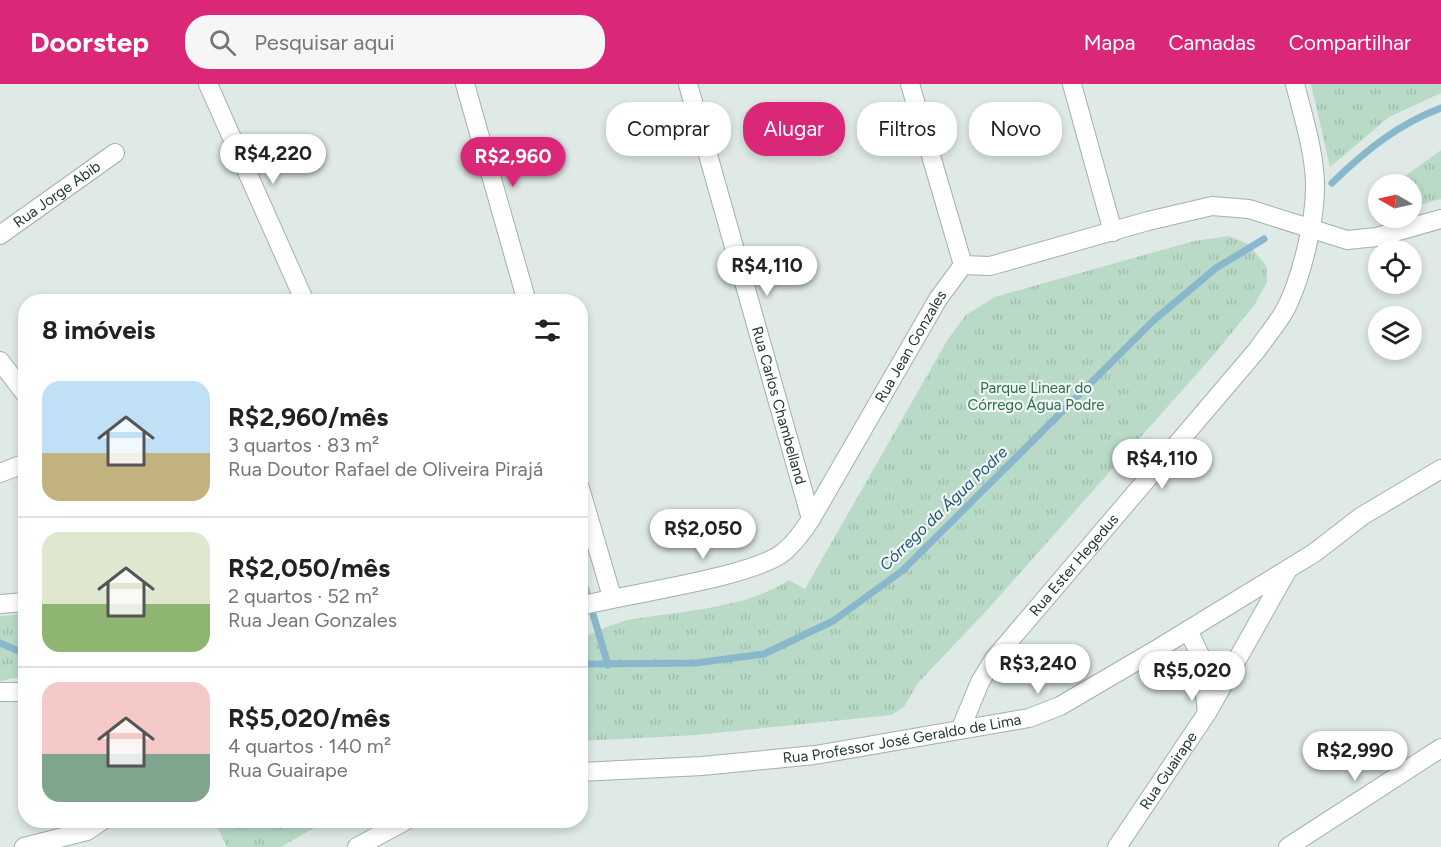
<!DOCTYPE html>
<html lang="pt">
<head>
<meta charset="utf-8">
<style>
  :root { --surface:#fff; --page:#f6f6f6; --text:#222; --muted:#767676; --line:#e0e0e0; --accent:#db2777 }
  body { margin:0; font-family:Figtree,sans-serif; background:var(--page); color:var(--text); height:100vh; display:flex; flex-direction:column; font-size:22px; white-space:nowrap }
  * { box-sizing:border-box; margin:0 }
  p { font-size:20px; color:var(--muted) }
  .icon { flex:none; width:33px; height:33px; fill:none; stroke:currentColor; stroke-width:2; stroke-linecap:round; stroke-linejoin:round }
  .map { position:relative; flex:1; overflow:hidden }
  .sheet { position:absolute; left:18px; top:210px; width:570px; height:534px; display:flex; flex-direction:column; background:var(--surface); border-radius:24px; box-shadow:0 3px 9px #0003 }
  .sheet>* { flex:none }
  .hud { position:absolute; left:606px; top:18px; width:570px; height:54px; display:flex; gap:12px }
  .needle { width:39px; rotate:279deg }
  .controls { position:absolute; left:1368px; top:90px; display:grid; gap:12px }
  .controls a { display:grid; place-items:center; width:54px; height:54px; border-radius:50%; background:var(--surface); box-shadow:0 3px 9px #0003; font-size:30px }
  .price { position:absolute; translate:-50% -51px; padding:0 14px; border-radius:21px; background:#fff; color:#222; font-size:20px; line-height:39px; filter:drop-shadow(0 2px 3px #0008) }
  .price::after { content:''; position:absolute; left:50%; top:36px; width:18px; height:14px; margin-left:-9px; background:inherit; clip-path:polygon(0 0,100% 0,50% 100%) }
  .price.current { background:var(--accent); color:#fff }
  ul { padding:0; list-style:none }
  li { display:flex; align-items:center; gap:18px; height:150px; padding:0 24px }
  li+li { border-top:2px solid var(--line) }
  li span { display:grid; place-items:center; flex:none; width:168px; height:120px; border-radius:18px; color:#555 }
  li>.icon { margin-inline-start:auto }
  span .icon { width:72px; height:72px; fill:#fffc; stroke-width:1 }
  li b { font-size:26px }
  h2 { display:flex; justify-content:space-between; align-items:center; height:72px; padding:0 24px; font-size:26px }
  .pill { padding:0 21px; border-radius:24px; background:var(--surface); box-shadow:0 3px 9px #0003; font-size:21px; line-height:54px }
  .pill.current { background:var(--accent); color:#fff }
  header { display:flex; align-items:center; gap:36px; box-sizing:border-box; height:84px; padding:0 30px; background:var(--accent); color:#fff }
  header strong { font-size:28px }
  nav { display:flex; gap:33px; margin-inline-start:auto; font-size:21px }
  .search { width:420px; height:54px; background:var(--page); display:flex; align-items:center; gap:15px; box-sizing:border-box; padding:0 21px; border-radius:24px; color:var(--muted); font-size:22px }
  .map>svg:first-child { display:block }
  .park { fill:url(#park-tufts) }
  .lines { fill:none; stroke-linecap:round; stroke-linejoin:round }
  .stream { stroke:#89b7cc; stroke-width:7 }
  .minor-casing { stroke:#a2b0ae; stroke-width:20 }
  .tertiary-casing { stroke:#a2b0ae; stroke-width:20 }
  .minor { stroke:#fff; stroke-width:18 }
  .tertiary { stroke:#fff; stroke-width:18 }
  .labels { text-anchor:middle; stroke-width:4.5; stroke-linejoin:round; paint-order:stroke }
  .street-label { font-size:15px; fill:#213836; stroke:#eff6f4 }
  .park-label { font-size:15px; fill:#2e6c50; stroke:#eff6f4 }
  .water-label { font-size:16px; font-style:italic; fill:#1f5570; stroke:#eff6f4 }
</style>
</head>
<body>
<header>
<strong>Doorstep</strong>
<div class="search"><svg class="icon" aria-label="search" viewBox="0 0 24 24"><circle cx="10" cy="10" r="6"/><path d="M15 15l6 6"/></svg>Pesquisar aqui</div>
<nav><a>Mapa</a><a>Camadas</a><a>Compartilhar</a></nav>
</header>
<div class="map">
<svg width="1441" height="763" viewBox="0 0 1441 763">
  <defs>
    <pattern id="park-tufts" width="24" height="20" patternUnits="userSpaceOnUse" patternTransform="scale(1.5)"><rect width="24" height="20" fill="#b9dac7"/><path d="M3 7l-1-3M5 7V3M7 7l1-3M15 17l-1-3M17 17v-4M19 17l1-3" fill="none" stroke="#9fbcac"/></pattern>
  </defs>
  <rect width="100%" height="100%" fill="#dfe9e6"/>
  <path class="park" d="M1311 0H1441V9L1389 33 1330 83Z
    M1441 66V115L1412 123V100H1394Z
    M1229 152 1248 160 1267 183V198L1255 220 1217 267 988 525 917 600 904 623 891 631 696 651 581 657V554C596 548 612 540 628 536 679 527 745 525 789 496L805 505 948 255 966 231 995 213 1194 157Z
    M25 530V592L0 597V532Z
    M214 737H326L281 763H227Z"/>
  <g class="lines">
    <path class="stream" d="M1332 99C1365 67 1398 40 1441 24
      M580 486 608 581
      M0 559 26 570
      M580 580 696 579 764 570 833 537 902 487 1154 236 1216 184 1264 155"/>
    <g class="minor-casing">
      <g id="minor">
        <path d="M208 0 305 218"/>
        <path d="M465 0 527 218"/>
        <path id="s1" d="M688 0 811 435"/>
        <path d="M910 0 963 181"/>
        <path d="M1072 0 1113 148"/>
        <path id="s2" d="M0 151 115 69"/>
        <path d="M0 277 26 311"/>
        <path d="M0 389 26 379"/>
        <path d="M580 404 612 513"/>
        <path d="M0 520 26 518"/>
        <path id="s3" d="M580 522C625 510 756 493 785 467 795 458 804 446 811 435L938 215 963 181 990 182 1148 137 1212 122 1249 125 1347 156 1377 153 1441 135"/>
        <path d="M1188 546 1201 573 1207 629"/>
        <path d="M0 608H26"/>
        <path id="s4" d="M961 644 980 598 994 575 1257 266C1266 253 1276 241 1284 228 1301 197 1316 135 1315 99 1314 66 1303 32 1295 0"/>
        <path id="s5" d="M580 688 702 682 815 671 1029 634 1060 622 1159 564 1314 469 1362 432 1441 385"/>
        <path d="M24 763 87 747 103 736"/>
        <path d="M357 763 407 736"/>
        <path id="s6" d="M1117 763 1207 629 1287 487"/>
      </g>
    </g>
    <g class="tertiary-casing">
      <path id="tertiary" d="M1288 763 1441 664"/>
    </g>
    <use href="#minor" class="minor"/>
    <use href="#tertiary" class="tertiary"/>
  </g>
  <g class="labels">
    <g class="street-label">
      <text dy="5" stroke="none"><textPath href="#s2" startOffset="70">Rua Jorge Abib</textPath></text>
      <text dy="5" stroke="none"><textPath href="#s3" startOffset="454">Rua Jean Gonzales</textPath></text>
      <text dy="5" stroke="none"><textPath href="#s1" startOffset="334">Rua Carlos Chambelland</textPath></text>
      <text dy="5" stroke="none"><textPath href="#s4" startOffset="200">Rua Ester Hegedus</textPath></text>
      <text dy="5" stroke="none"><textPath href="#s5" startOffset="324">Rua Professor José Geraldo de Lima</textPath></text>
      <text dy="5" stroke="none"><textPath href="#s6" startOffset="92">Rua Guairape</textPath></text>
    </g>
    <g class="park-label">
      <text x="1036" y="309">Parque Linear do<tspan x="1036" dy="17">Córrego Água Podre</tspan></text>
    </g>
    <g class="water-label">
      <text transform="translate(943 424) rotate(-44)" y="6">Córrego da Água Podre</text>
    </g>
  </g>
</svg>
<div class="controls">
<a><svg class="needle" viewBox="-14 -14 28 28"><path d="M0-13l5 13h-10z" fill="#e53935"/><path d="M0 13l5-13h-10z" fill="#767676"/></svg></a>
<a><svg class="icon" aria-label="locate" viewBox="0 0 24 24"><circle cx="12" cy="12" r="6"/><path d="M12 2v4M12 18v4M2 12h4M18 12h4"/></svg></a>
<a><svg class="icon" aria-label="layers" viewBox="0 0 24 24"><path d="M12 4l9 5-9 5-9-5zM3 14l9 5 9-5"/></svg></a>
</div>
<b class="price" style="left:273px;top:101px">R$4,220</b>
<b class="price current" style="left:513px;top:104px">R$2,960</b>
<b class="price" style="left:767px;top:213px">R$4,110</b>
<b class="price" style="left:1162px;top:406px">R$4,110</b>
<b class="price" style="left:703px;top:476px">R$2,050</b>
<b class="price" style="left:1038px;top:611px">R$3,240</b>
<b class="price" style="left:1192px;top:618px">R$5,020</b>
<b class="price" style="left:1355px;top:698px">R$2,990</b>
<div class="hud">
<a class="pill">Comprar</a>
<a class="pill current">Alugar</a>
<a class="pill">Filtros</a>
<a class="pill">Novo</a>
</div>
<section class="sheet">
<h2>8 imóveis<svg class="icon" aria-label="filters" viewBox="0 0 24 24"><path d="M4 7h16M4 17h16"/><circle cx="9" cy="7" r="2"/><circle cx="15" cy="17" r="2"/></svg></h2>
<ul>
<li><span style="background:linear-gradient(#bfe0f5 60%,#c2b280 0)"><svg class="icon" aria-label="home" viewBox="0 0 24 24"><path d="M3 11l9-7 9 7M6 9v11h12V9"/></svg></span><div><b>R$2,960/mês</b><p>3 quartos · 83 m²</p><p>Rua Doutor Rafael de Oliveira Pirajá</p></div></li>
<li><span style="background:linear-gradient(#dfe7d0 60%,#8fb573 0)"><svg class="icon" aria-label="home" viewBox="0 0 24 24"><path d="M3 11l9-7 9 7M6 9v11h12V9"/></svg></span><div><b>R$2,050/mês</b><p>2 quartos · 52 m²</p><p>Rua Jean Gonzales</p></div></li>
<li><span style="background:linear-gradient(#f6c9c9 60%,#7fa58c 0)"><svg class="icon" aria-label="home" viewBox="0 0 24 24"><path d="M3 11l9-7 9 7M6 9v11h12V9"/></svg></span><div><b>R$5,020/mês</b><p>4 quartos · 140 m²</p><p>Rua Guairape</p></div></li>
</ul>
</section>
</div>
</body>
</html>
